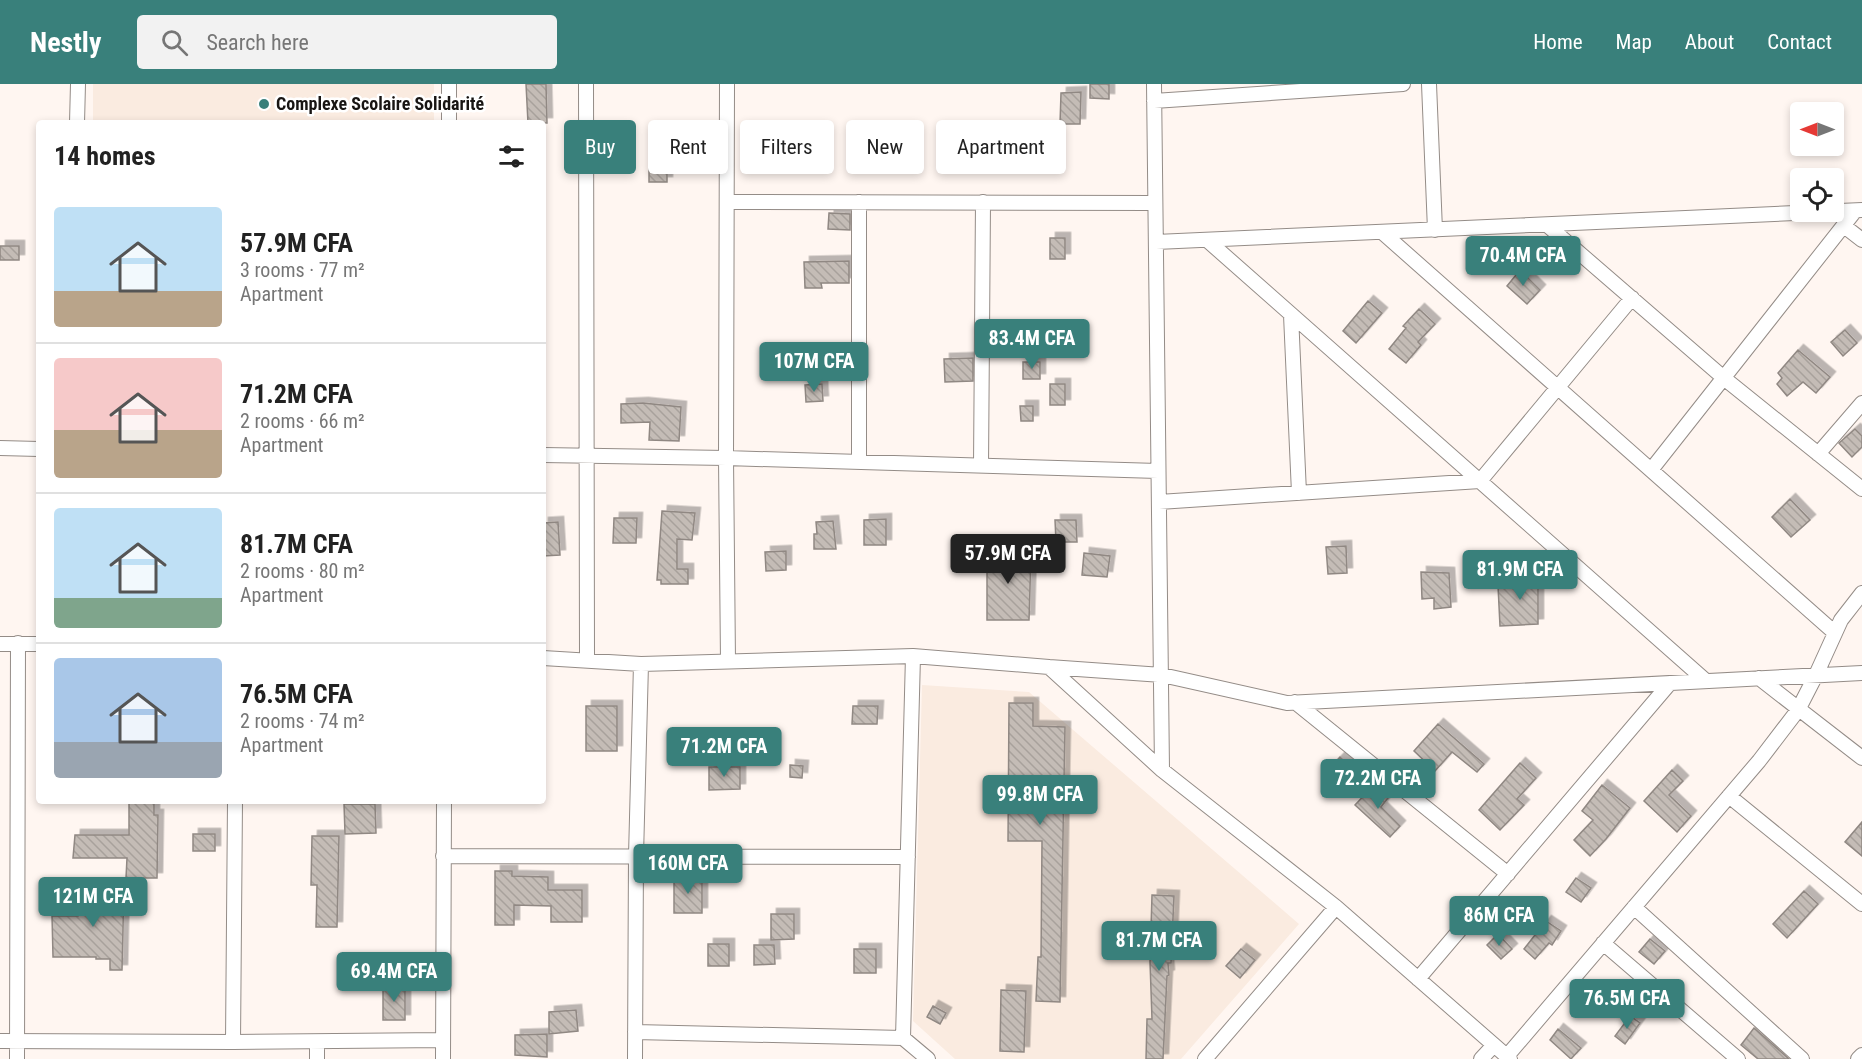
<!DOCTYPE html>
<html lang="en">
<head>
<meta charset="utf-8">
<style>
  :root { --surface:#fff; --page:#f2f2f2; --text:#222; --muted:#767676; --line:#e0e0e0; --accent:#39807b }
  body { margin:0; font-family:"Roboto Condensed",sans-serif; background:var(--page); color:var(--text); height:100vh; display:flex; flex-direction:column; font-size:22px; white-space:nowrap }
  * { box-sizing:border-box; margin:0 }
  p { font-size:20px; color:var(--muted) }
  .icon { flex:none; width:33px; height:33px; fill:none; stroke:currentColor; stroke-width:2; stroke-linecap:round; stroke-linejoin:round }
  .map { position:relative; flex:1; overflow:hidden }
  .details { position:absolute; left:36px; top:36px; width:510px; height:684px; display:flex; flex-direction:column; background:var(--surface); border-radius:6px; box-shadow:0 3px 9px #0003 }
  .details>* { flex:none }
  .top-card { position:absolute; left:564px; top:36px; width:570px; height:54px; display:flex; gap:12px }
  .needle { width:39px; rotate:270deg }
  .tools { position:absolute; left:1790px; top:18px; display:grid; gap:12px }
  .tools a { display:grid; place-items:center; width:54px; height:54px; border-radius:6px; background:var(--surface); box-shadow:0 3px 9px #0003; font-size:30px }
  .price { position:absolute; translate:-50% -51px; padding:0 14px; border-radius:6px; background:var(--accent); color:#fff; font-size:20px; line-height:39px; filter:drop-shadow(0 2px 3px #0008) }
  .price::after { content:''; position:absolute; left:50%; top:36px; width:18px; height:14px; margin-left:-9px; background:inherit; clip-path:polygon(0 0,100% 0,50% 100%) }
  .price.selected { background:#222; color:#fff }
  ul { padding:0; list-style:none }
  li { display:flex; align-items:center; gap:18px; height:150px; padding:0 18px }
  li+li { border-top:2px solid var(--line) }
  li span { display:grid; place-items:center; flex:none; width:168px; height:120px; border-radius:6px; color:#555 }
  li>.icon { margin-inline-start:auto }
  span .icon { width:72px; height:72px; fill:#fffc; stroke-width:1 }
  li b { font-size:26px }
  h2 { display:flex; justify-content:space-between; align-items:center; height:72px; padding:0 18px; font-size:26px }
  .pill { padding:0 21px; border-radius:6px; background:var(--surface); box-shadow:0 3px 9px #0003; font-size:21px; line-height:54px }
  .pill.selected { background:var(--accent); color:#fff }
  header { display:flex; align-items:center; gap:36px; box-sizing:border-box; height:84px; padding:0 30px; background:var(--accent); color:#fff }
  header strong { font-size:28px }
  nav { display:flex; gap:33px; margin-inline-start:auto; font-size:21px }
  .search { width:420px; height:54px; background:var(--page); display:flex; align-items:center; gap:15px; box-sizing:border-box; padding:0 21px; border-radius:6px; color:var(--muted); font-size:22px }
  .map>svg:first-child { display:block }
  .built { fill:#faebe0 }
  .building { fill:url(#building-back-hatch); stroke:#908883; stroke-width:1.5; filter:url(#shadow) }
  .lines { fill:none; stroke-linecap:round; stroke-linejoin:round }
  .street-casing { stroke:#948c87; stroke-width:16 }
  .street { stroke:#fff; stroke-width:14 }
  .poi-dot { fill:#39807b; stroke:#fff; stroke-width:2 }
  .labels { text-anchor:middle; stroke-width:5; stroke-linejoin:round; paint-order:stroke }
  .poi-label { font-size:18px; font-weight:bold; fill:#181513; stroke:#fff; text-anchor:start }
</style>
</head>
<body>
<header>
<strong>Nestly</strong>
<div class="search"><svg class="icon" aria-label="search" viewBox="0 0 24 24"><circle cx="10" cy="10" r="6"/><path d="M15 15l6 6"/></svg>Search here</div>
<nav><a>Home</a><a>Map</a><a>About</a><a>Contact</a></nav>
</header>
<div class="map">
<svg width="1862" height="975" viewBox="0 0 1862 975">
  <defs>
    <pattern id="building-back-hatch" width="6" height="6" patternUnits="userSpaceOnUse" patternTransform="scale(1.5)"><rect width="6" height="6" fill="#c4bcb6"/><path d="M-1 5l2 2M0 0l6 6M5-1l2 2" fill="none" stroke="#a8a19c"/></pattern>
    <filter id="shadow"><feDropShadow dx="5.5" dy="-5.5" stdDeviation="0" flood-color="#0004"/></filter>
  </defs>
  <rect width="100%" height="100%" fill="#fff6f1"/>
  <path class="built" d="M93 0H434V39H93Z
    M922 601 1029 608 1299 840 1181 975H955L913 937Z"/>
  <path class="building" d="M526 0H546L547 39H528Z
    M1090 0H1109V15L1090 14Z
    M1081 8 1080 40H1060L1061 9Z
    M649 79H667V98H649Z
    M829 129 850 130V146L828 145Z
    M1050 154H1065V175H1050Z
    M1503 161 1518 176 1508 186 1493 171Z
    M0 162H19V176H0Z
    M849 177V199H821L822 204H805L804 178Z
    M1520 186 1540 206 1527 220 1507 202Z
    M1368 217 1382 229 1356 259 1343 247Z
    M1419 225 1435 240 1418 258 1421 261 1406 279 1389 265 1406 244 1403 242Z
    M1845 246 1857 259 1843 272 1831 258Z
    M1798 266 1830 293 1816 309 1803 298 1787 312 1777 300 1782 294 1778 289Z
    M973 274V297L945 298 944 275Z
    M1023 278H1040V295H1023Z
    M822 300 823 317 806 318 805 301Z
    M1050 300H1065V321H1050Z
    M643 319 681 323 679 357 649 356 650 338 621 339V320Z
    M1020 322H1033V337H1021Z
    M1855 345 1862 352V363L1852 373 1839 359Z
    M1790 415 1810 436 1791 453 1772 433Z
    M662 427 695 429 692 456 677 455V485H688V500H661V496H657Z
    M614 434H637L636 459H613Z
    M886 435V461H864V436Z
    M1055 436H1076L1077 458H1056Z
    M833 437 836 465H814V450H817L816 438Z
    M558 438 560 471 543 472V439Z
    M1346 462 1347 489 1328 490 1326 463Z
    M987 466H1020V471H1031L1029 536H987Z
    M786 467V486L766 487 765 468Z
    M1084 469 1110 472 1107 493 1082 491Z
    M1538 484V540L1500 542 1498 502 1522 499 1521 485Z
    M1421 488 1449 489 1451 523 1434 525V514L1422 515Z
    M1009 619H1033V642L1065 643 1060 918 1036 917 1038 873H1041L1042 757H1008Z
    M586 622H617V667H586Z
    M853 622H878L877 640H852Z
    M1438 640 1484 680 1477 688 1452 668 1435 687 1414 667Z
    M1340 673 1354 687 1337 704 1323 691Z
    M1520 679 1536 694 1517 715 1524 721 1500 746 1479 726Z
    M790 681 803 682 802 694 790 693Z
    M709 683H740V705L709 706Z
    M1672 686 1683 697 1669 711 1691 732 1677 748 1644 717Z
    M1375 700 1388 714 1381 723 1400 742 1390 753 1355 721Z
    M1602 701 1630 724 1606 755 1590 772 1574 756 1593 736 1582 727Z
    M129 718H154V731H158L157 794H126L127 774H73L75 751H129Z
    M344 720H375L376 749 345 750Z
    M1862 738V772L1845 758Z
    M193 750H215V767H193Z
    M312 752H339L337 843H316L317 801H311Z
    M495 787H512V792L548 793V806H582V838H551V822L514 821V841H495Z
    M674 793H702V829H674Z
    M1576 794 1591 804 1581 818 1566 808Z
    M86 803 124 804 122 886H110V875H96V873H53L52 832H78L79 814H86Z
    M1804 807 1818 820 1787 854 1773 840Z
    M1152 811 1174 812 1171 879H1168L1169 891 1167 892 1163 975H1146L1147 935H1152L1150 878Z
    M771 830H794V855L771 856Z
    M1546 837 1561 847 1552 861 1549 859 1535 875 1524 865Z
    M1498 850 1512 865 1501 875 1487 861Z
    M1650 855 1665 867 1654 880 1639 868Z
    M708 860H729V882H708Z
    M754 861H774L775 880 754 881Z
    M854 865H876V889H854Z
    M1241 865 1255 876 1240 894 1226 882Z
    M383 902H405V936H383Z
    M1001 906 1026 907 1024 968 1000 967Z
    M933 922 946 929 940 940 927 933Z
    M576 926 578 947 549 950V928Z
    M1630 932 1640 939 1625 960 1615 952Z
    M1754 944 1789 975H1758L1741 961Z
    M1558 945 1581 964 1571 975 1550 956Z
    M547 950V973L515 971V951Z"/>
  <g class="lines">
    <g class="street-casing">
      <path id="street" d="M586 0 587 577
        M727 0 726 374 728 577
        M1154 0 1162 686
        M1429 0 1435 146
        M1154 17 1403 0
        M77 39 78 0
        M449 39V0
        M727 118 1155 119
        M859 118V378
        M1547 141 1725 295 1862 405
        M1844 142 1862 156
        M1382 148 1835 549
        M1207 156 1706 597
        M1156 158 1862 126
        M1291 231 1299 409
        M0 364 39 365
        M1818 370 1862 319
        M543 371 726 374 1158 387
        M981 382 983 118
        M1651 386 1855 127
        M1159 418 1480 397 1632 214
        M0 560H39
        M543 574 641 580 913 572 1049 583 1162 686 1336 823 1510 975
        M1049 583 1162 591 1287 619 1862 589
        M1759 594 1862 674
        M1295 618 1508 790
        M1729 712 1862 820
        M443 772 908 773
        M1634 823 1802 975
        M1603 859 1738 975
        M1418 895 1670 599
        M635 948 903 954 928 975
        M903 954 913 572
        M0 957 233 958 443 956
        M233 958 235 717
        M317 958V975
        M1507 972 1759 677 1798 626 1816 591 1841 536 1862 509
        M17 975 18 559
        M443 975 444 717
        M635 975 636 772 641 580
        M1205 975 1336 823
        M1481 975 1494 961
        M1858 975 1862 971"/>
    </g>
    <use href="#street" class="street"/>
  </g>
  <circle class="poi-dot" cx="264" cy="20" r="6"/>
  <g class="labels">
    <g class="poi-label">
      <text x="276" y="26">Complexe Scolaire Solidarité</text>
    </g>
  </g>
</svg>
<div class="tools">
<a><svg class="needle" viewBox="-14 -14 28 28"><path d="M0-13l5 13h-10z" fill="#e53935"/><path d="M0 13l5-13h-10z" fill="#767676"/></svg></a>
<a><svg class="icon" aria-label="locate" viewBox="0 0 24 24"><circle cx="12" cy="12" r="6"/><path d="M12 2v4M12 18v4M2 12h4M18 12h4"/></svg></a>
</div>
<b class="price" style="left:1523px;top:203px">70.4M CFA</b>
<b class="price" style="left:1032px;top:286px">83.4M CFA</b>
<b class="price" style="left:814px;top:309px">107M CFA</b>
<b class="price selected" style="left:1008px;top:501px">57.9M CFA</b>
<b class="price" style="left:1520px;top:517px">81.9M CFA</b>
<b class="price" style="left:724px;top:694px">71.2M CFA</b>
<b class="price" style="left:1378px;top:726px">72.2M CFA</b>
<b class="price" style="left:1040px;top:742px">99.8M CFA</b>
<b class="price" style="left:688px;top:811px">160M CFA</b>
<b class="price" style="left:93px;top:844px">121M CFA</b>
<b class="price" style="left:1499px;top:863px">86M CFA</b>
<b class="price" style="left:1159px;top:888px">81.7M CFA</b>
<b class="price" style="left:394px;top:919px">69.4M CFA</b>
<b class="price" style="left:1627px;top:946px">76.5M CFA</b>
<div class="top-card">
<a class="pill selected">Buy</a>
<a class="pill">Rent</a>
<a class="pill">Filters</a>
<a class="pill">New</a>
<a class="pill">Apartment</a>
</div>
<section class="details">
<h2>14 homes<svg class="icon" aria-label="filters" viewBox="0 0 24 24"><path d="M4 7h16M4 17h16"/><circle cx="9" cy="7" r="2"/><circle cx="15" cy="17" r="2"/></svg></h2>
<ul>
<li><span style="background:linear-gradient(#bfe0f5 70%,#b9a48a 0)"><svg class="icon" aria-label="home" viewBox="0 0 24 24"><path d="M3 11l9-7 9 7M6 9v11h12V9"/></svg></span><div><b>57.9M CFA</b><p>3 rooms · 77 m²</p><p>Apartment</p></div></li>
<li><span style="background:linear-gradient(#f6c9c9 60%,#b9a48a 0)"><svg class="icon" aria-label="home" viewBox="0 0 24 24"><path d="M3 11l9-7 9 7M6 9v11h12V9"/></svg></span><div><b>71.2M CFA</b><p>2 rooms · 66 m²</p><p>Apartment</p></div></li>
<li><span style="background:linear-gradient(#bfe0f5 75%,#7fa58c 0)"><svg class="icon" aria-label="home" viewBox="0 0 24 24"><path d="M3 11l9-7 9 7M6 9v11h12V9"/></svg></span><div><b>81.7M CFA</b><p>2 rooms · 80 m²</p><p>Apartment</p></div></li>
<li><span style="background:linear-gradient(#a9c7e8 70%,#9aa5b1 0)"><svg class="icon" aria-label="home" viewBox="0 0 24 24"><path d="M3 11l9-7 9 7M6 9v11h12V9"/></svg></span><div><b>76.5M CFA</b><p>2 rooms · 74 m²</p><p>Apartment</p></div></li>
</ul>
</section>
</div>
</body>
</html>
